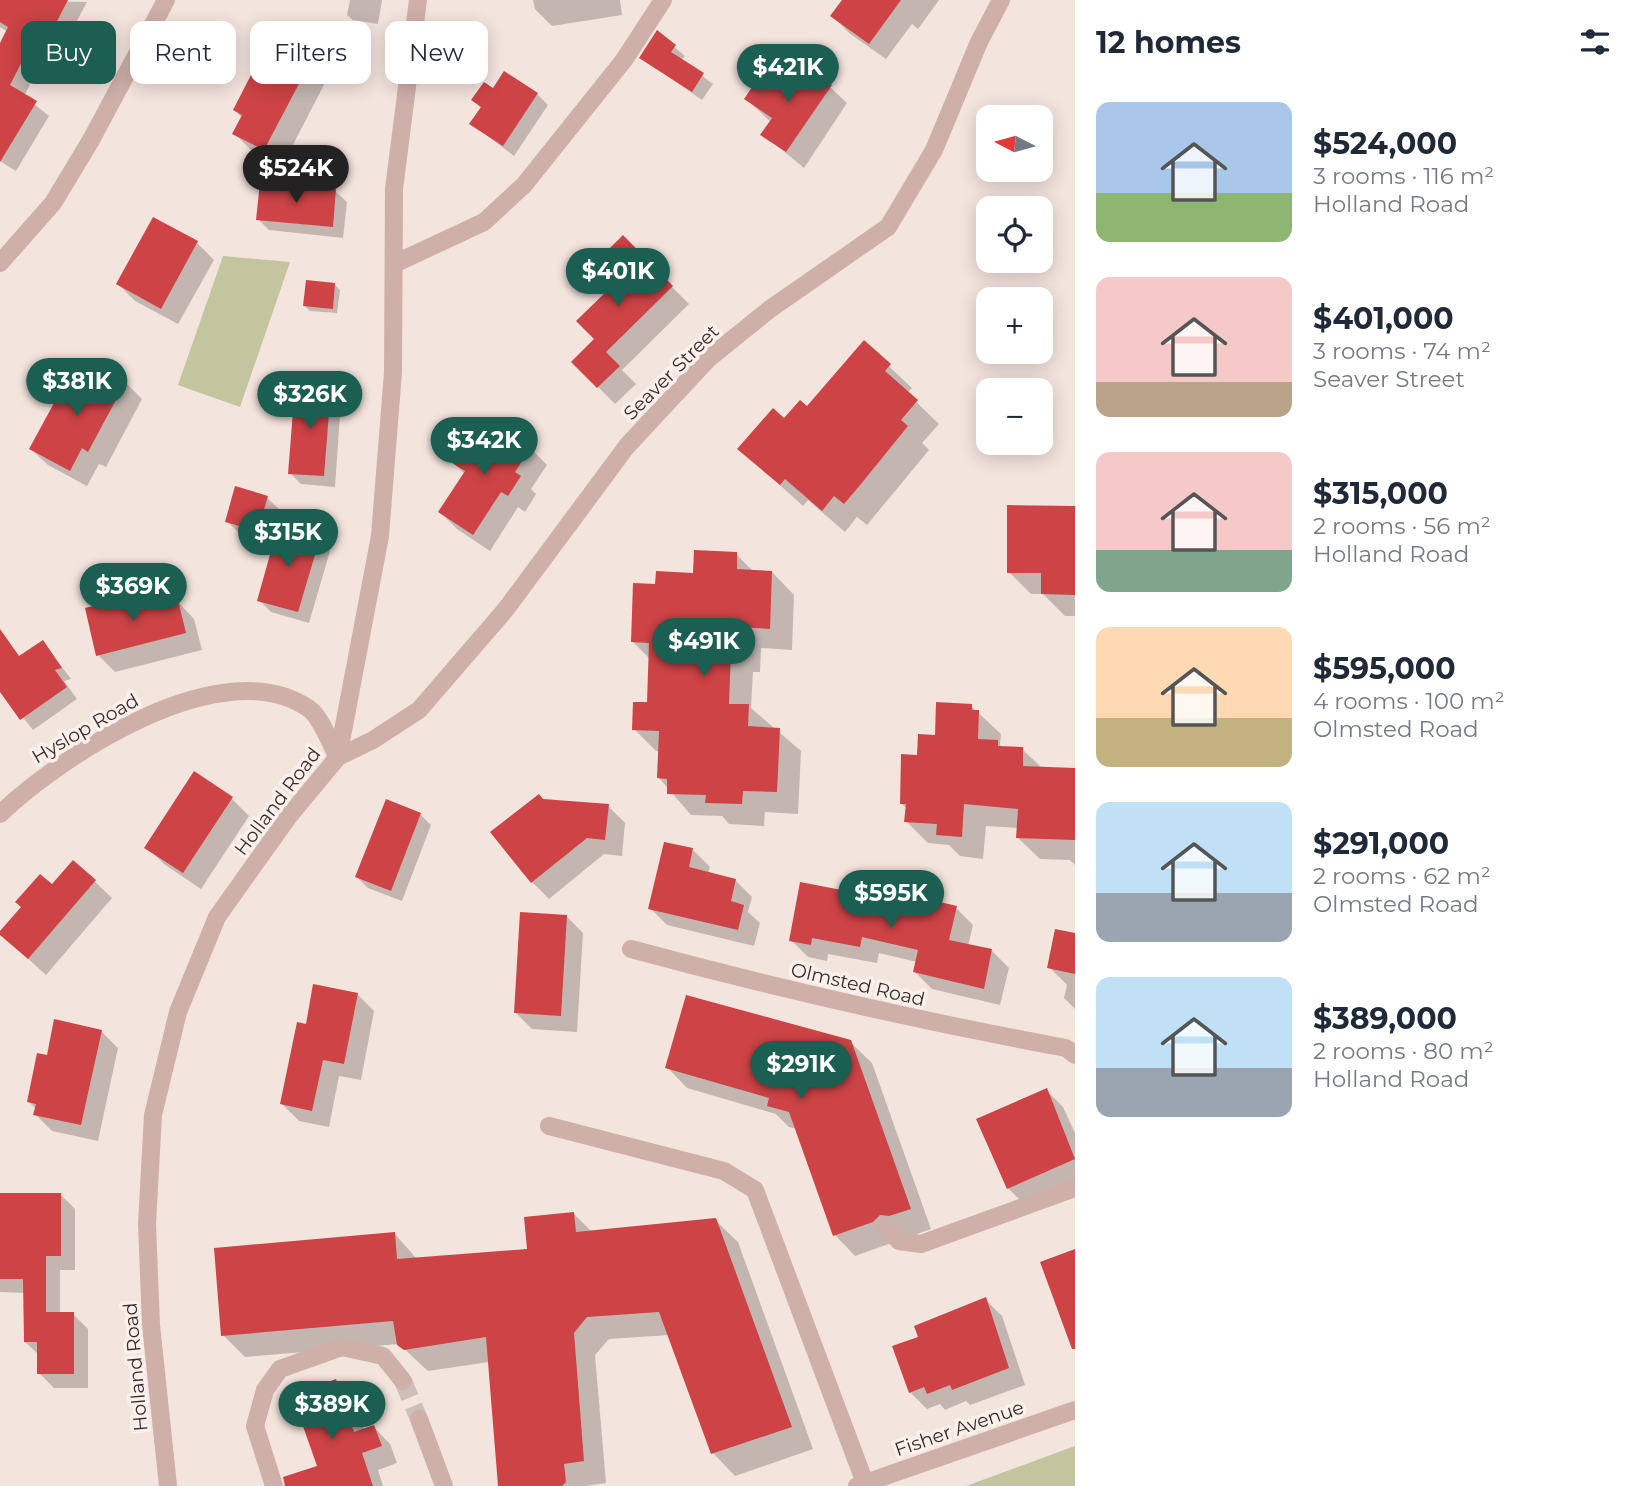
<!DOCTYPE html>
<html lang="en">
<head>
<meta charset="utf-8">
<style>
  :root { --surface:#fff; --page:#f6f6f7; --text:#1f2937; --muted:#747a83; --accent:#1b5f52 }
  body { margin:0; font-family:Montserrat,sans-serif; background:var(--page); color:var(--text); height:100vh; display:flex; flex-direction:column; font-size:26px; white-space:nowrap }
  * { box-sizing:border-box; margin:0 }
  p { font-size:23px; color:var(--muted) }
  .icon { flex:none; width:38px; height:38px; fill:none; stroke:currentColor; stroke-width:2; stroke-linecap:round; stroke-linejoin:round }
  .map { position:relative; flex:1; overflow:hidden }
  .side { display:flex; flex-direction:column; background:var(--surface); width:560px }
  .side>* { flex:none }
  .banner { position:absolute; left:21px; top:21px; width:665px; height:63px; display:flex; gap:14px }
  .needle { width:46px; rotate:276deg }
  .fabs { position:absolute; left:976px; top:105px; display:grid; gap:14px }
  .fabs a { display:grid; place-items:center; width:77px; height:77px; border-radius:14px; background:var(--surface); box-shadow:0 4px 18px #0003; font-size:35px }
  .price { position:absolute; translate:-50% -60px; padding:0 16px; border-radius:24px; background:var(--accent); color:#fff; font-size:23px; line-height:46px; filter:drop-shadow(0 2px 4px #0008) }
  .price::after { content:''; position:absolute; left:50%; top:42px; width:21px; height:16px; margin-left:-10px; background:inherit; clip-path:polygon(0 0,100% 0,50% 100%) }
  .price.selected { background:#222; color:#fff }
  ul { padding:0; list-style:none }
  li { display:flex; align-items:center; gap:21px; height:175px; padding:0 21px }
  li span { display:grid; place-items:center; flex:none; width:196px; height:140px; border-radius:14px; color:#555 }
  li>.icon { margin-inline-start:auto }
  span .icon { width:84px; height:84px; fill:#fffc; stroke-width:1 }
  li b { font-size:30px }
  h2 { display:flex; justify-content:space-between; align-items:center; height:84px; padding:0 21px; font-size:30px }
  .tag { padding:0 24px; border-radius:14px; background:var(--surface); box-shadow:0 4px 18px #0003; font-size:24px; line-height:63px }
  .tag.selected { background:var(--accent); color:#fff }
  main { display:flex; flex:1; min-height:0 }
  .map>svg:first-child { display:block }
  .green { fill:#c2c59d }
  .shadow { fill:#0003 }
  .building { fill:#cd4346 }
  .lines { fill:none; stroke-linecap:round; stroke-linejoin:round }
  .minor-tunnel { stroke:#cfbfba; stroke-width:18; stroke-dasharray:18 9; stroke-linecap:butt }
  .minor { stroke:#ceb0a9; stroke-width:18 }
  .labels { text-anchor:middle; stroke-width:7; stroke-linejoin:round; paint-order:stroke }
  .street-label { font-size:19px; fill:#3a2a29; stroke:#fbf0eb }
</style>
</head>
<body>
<main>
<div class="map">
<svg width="1075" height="1486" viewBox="0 0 1075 1486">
  <rect width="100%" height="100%" fill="#f4e4de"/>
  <path class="green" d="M223 256 290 262 240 407 178 385Z
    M1075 1446V1486H966Z"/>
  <path class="shadow" d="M0 0 87 2 54 64 44 58 24 96 49 116 16 171 0 161V47L8 32 0 27Z
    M350 0H382L378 24 353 20 347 15Z
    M533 0H620L622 15 552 26 535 9Z
    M844 0H939L918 29 912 24 886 59 849 33 833 16Z
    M657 33 685 56 681 60 713 84 702 100 641 58Z
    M310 62 327 79 282 166 251 150 234 133 242 118 235 110Z
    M830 87 847 103 804 168 763 134 771 122 746 99Z
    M494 90 537 94 548 105 514 156 472 124 482 109 474 100Z
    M335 191 347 202 343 238 269 230 258 219Z
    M623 238 689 304 622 370 636 384 615 404 573 362 596 339 612 288Z
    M197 243 214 260 178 324 135 301 118 284Z
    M335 285 340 290 337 313 310 311 305 306Z
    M864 343 912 388 907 393 939 424 922 443 929 450 867 525 857 517 845 532 808 500 803 506 740 449 808 408Z
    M125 382 142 399 106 467 99 464 87 486 48 465 31 449 83 392Z
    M330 390 341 401 335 487 301 484 290 473Z
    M496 426 530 448 547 465 531 489 536 494 525 512 518 507 490 551 457 529 440 512 465 474 451 461 479 452Z
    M267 498 279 509 270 541 238 532 227 521Z
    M1075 507V616H1065L1043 594H1031L1009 572Z
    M319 539 330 551 309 623 271 612 259 600Z
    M736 554 754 572H772L794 595 792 650 761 648 760 672H753L751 708 801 751 798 814 765 812 764 826 729 824 722 816 691 815 659 778 660 752 656 751 634 729 649 704 650 659 632 641 657 586 695 574Z
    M153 593 166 605 178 602 194 619 202 650 115 672 98 655Z
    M43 642 71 679 64 681 77 699 33 730 0 689V659L21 658Z
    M971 706 1001 734 1000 745 1003 748 1022 749 1042 768 1075 769V875V865L1070 860 1040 859 1017 837 1018 828 986 826 983 859 960 856 949 845 928 843 906 821 907 809 901 803 919 757Z
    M195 774 232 799 249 816 201 889 164 864 147 847Z
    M543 801 608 806 625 823 622 856 604 854 549 899 532 882Z
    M420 814 431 825 402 901 368 888 357 877Z
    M693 850 710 867 708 874 735 880 752 897 748 912 760 923 754 946 667 925 650 908Z
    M74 862 112 898 46 975 0 933 23 907 52 886Z
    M900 903 956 908 973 925 968 946 992 951 1009 968 1000 1005 932 989 915 972 917 962 879 953 877 963 828 954 827 961 808 957 791 940Z
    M566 916 583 933 577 1032 532 1029 515 1012Z
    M1075 935V1009L1064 998 1067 985 1049 967Z
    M357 994 374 1011 361 1080 339 1076 329 1127 299 1121 282 1104 307 1026Z
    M101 1031 118 1048 98 1141 52 1131 35 1114 36 1109 28 1101 48 1057Z
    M850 1042 872 1063 931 1229 855 1256 835 1235 797 1129 789 1127 776 1114 687 1088 667 1067Z
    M1046 1090 1063 1107 1075 1133V1183L1025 1205 1008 1188Z
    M60 1194 75 1209V1270H60V1314H73L88 1329V1388H54L39 1373V1355L25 1342V1293L0 1292V1254Z
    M574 1214 592 1232 715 1220 738 1242 813 1449 735 1476 713 1453 669 1335 609 1339 595 1355 606 1483 585 1486H499L489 1362 428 1371 399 1344 245 1357 223 1335 394 1233 417 1259 529 1251Z
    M985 1299 1002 1316 1025 1385 970 1405 966 1401 945 1410 940 1404 927 1409 910 1392 920 1338Z
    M336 1381 352 1398 364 1430 374 1427 390 1444 397 1463 378 1470 383 1486H302L319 1467Z"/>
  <path class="building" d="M0 0H68L41 52 30 46 10 85 37 101 0 162V43L8 27 0 22Z
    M842 0H901L869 44 830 16Z
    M657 30 676 45 671 52 704 73 692 92 639 58Z
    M269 40 311 61 264 150 232 134 242 115 233 110Z
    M800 64 832 85 786 152 760 135 772 118 744 99 761 74 783 89Z
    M504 71 538 93 503 146 469 124 481 107 471 100 484 82 493 88Z
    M260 182 336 189 333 227 256 220Z
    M153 217 198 241 161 309 116 284Z
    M623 235 673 286 606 352 620 366 597 388 571 362 594 339 576 321 610 288 602 280 614 268 602 256Z
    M306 280 335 283 333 309 303 306Z
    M864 340 891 364 885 371 918 400 901 420 908 426 861 484 844 504 834 496 822 511 785 479 780 485 737 449 773 408 784 418 800 400 807 406Z
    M96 365 126 381 88 452 82 448 70 471 29 449 66 381 82 390Z
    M295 386 331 388 324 476 288 474Z
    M496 424 531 447 515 472 521 476 508 496 501 492 473 535 438 512 465 471 449 461 463 439 479 449Z
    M235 486 268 496 258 531 225 522Z
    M1007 505 1075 506V595L1041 594V573H1007Z
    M278 526 320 538 298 612 257 601Z
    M694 550 737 552V569L772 571 770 629 739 627 738 651H731L729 704H749L748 726 780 728 777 792 743 791 742 804 705 803 706 795 667 794V779L657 778 659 731 632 730 633 702H647L649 643 631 642 633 583 655 584 656 571 693 573Z
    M154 591 158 605 178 600 186 633 96 656 85 608Z
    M0 629 19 656 43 640 62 668 55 670 67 687 20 720 0 692Z
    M936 702 972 704V710H979L978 739 998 740V746L1023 747V766L1075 768V840L1016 838 1018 809 964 804 962 837 936 835 937 824 904 822 906 804H900L901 754 917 755 918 734 935 735Z
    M194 771 233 797 183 873 144 848Z
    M539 794 543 799 609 804 605 840 587 838 531 883 490 832Z
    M386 799 421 813 391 891 355 877Z
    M664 842 693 848 689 867 736 879 731 901 744 905 738 930 648 909Z
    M73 860 96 880 28 959 0 935V931L21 907 15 902 40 874 52 884Z
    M800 882 899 901 901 893 957 906 949 940 992 949 984 989 913 972 918 950 862 937 860 947 812 938 811 945 789 941Z
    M520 912 567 915 561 1016 514 1013Z
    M1055 929 1075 933V974L1047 968Z
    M313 984 358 993 344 1064 323 1060 312 1111 280 1104 297 1022 306 1024Z
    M686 995 851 1040 911 1209 889 1216 880 1215 873 1222 833 1236 789 1112 767 1106 769 1098 665 1068Z
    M54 1019 102 1030 81 1125 33 1115 36 1104 27 1102 37 1053 47 1055Z
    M1047 1088 1075 1159 1007 1189 976 1119Z
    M0 1193H61V1256H46V1312H74V1374H37V1342H24L23 1279H0Z
    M574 1212 576 1232 716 1218 792 1427 711 1454 659 1312 587 1317 574 1333 584 1461 564 1464 566 1482 562 1486H498L486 1337 404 1350 397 1345 393 1321 221 1336 214 1248 395 1232 397 1259 527 1249 524 1217Z
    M1075 1249V1349H1072L1040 1262Z
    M986 1297 1009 1368 952 1390 950 1385 927 1394 924 1387 909 1393 892 1346 918 1337 914 1326Z
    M336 1379 354 1432 374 1425 382 1446 362 1453 373 1486H285L283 1477 317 1466 292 1395Z"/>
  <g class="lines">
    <path class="minor-tunnel" d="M403 1381 419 1419"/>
    <path class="minor" d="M0 263 53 203 91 140 166 0
      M394 264 484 222 524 185 624 60 663 0
      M338 757 373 740 419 710 506 609 627 446 708 359 770 309 888 227 934 150 979 42 1001 0
      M0 814C62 755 222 650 308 708 321 716 330 744 338 757
      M631 949C775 988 920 1021 1066 1048L1075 1055
      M549 1126 724 1171 755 1190 865 1483
      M884 1226 899 1241 921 1244 1075 1188
      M419 1419 444 1486
      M168 1486 151 1325 147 1224 153 1115 178 1012 217 917 289 816 338 757 380 536 393 372 394 189 418 0
      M274 1486 255 1426 265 1390 280 1369 342 1347 383 1356 403 1381
      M857 1486 1075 1410"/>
  </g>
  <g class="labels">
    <g class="street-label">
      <text transform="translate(671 372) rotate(-45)" y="7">Seaver Street</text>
      <text transform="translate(85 728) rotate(-30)" y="7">Hyslop Road</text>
      <text transform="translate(277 801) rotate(-53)" y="7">Holland Road</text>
      <text transform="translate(858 984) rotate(13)" y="7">Olmsted Road</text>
      <text transform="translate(135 1367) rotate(-95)" y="7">Holland Road</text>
      <text transform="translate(959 1428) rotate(-19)" y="7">Fisher Avenue</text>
    </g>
  </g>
</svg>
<div class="fabs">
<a><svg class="needle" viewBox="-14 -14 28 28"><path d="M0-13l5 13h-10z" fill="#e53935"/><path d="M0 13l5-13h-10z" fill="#747a83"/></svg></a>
<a><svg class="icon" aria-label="locate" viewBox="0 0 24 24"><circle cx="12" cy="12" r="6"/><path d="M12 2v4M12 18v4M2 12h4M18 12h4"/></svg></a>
<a>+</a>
<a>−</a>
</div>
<b class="price" style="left:788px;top:104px">$421K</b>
<b class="price selected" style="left:296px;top:205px">$524K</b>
<b class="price" style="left:618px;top:308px">$401K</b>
<b class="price" style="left:77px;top:418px">$381K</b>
<b class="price" style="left:310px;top:431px">$326K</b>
<b class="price" style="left:484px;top:477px">$342K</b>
<b class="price" style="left:288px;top:569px">$315K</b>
<b class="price" style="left:133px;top:623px">$369K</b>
<b class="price" style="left:704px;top:678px">$491K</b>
<b class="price" style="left:891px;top:930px">$595K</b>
<b class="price" style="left:801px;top:1101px">$291K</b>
<b class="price" style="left:332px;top:1441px">$389K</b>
<div class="banner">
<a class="tag selected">Buy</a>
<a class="tag">Rent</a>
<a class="tag">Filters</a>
<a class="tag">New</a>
</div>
</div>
<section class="side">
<h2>12 homes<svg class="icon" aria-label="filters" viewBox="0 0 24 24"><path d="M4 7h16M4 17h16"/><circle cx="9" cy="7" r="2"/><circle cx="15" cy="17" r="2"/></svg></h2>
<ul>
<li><span style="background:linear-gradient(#a9c7e8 65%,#8fb573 0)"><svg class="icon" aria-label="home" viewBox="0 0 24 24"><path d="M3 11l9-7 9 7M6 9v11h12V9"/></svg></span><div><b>$524,000</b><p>3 rooms · 116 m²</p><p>Holland Road</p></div></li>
<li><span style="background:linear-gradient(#f6c9c9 75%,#b9a48a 0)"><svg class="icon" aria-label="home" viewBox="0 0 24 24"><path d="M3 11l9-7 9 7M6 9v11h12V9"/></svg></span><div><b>$401,000</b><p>3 rooms · 74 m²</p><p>Seaver Street</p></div></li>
<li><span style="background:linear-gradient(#f6c9c9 70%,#7fa58c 0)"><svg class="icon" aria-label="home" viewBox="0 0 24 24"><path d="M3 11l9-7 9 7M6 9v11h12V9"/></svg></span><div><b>$315,000</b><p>2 rooms · 56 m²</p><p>Holland Road</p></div></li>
<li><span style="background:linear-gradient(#ffd9b3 65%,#c2b280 0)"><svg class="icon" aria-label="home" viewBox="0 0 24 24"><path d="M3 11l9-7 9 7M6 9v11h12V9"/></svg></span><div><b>$595,000</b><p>4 rooms · 100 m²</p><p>Olmsted Road</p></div></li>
<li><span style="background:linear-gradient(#bfe0f5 65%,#9aa5b1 0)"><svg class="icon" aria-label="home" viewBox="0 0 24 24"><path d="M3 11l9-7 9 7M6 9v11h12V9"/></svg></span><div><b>$291,000</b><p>2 rooms · 62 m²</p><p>Olmsted Road</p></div></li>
<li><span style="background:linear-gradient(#bfe0f5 65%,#9aa5b1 0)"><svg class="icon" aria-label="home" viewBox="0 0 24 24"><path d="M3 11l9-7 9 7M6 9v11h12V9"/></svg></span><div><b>$389,000</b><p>2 rooms · 80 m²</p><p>Holland Road</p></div></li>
</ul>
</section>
</main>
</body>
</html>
